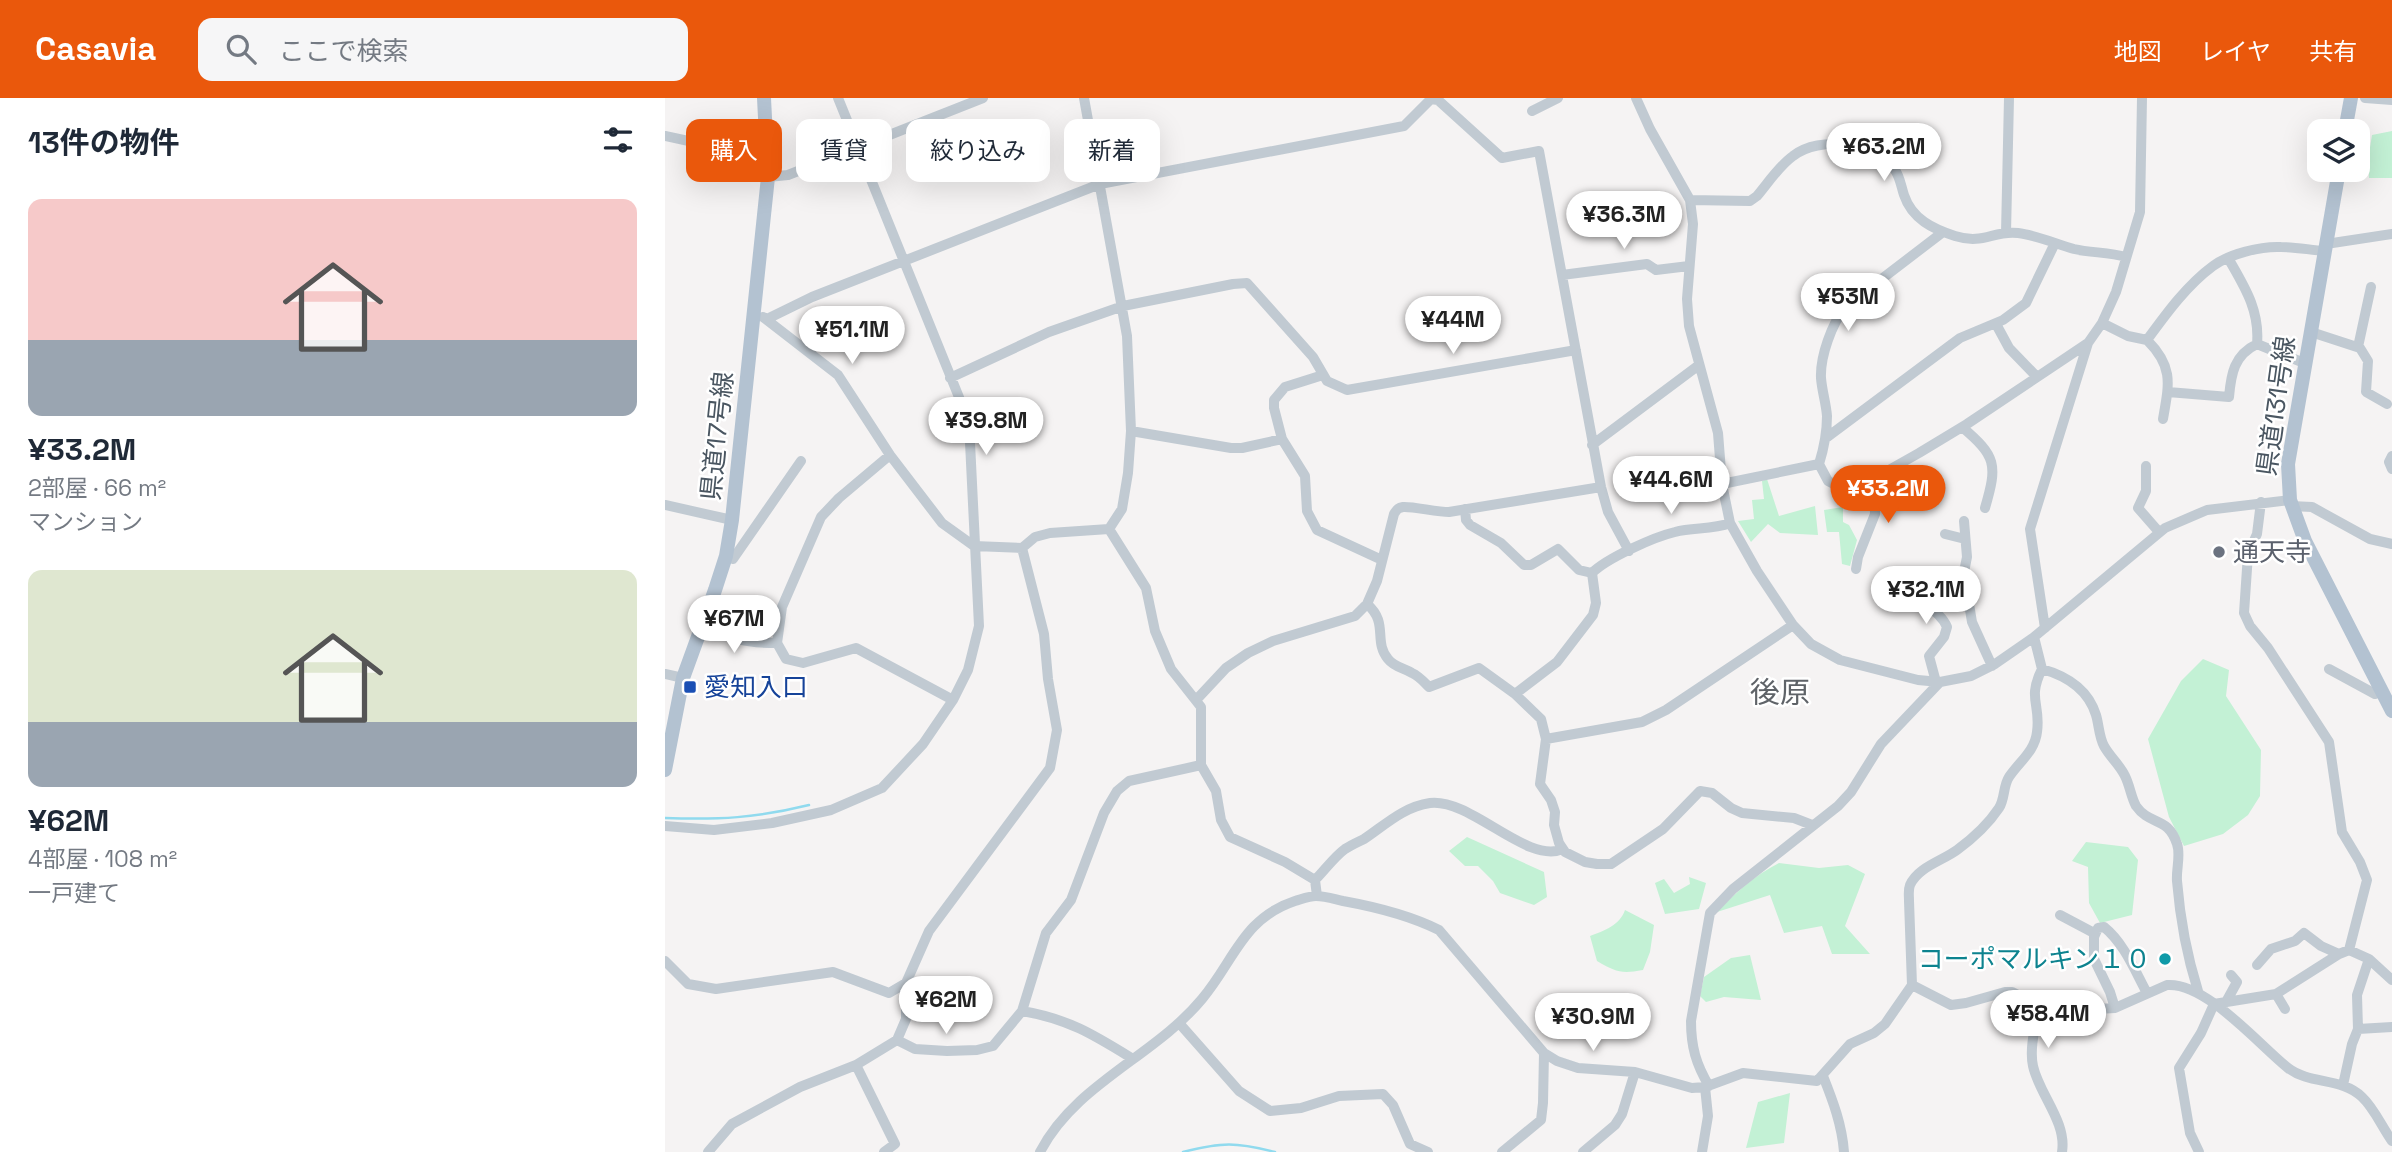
<!DOCTYPE html>
<html lang="ja">
<head>
<meta charset="utf-8">
<style>
  :root { --surface:#fff; --page:#f6f6f7; --text:#1f2937; --muted:#747a83; --accent:#ea580c }
  body { margin:0; font-family:"Space Grotesk","Noto Sans JP",sans-serif; background:var(--page); color:var(--text); height:100vh; display:flex; flex-direction:column; font-size:26px; white-space:nowrap }
  * { box-sizing:border-box; margin:0 }
  p { font-size:23px; color:var(--muted) }
  .icon { flex:none; width:38px; height:38px; fill:none; stroke:currentColor; stroke-width:2; stroke-linecap:round; stroke-linejoin:round }
  .map { position:relative; flex:1; overflow:hidden }
  .side { display:flex; flex-direction:column; background:var(--surface); width:665px }
  .side>* { flex:none }
  .hud { position:absolute; left:21px; top:21px; width:665px; height:63px; display:flex; gap:14px }
  .tools { position:absolute; left:1642px; top:21px; display:grid; gap:14px }
  .tools a { display:grid; place-items:center; width:63px; height:63px; border-radius:14px; background:var(--surface); box-shadow:0 7px 28px #0002; font-size:35px }
  .price { position:absolute; translate:-50% -60px; padding:0 16px; border-radius:24px; background:#fff; color:#222; font-size:23px; line-height:46px; filter:drop-shadow(0 2px 4px #0008) }
  .price::after { content:''; position:absolute; left:50%; top:42px; width:21px; height:16px; margin-left:-10px; background:inherit; clip-path:polygon(0 0,100% 0,50% 100%) }
  .price.selected { background:var(--accent); color:#fff }
  ul { padding:0; list-style:none }
  li { display:grid; align-content:center; gap:14px; height:371px; padding:0 28px }
  li span { display:grid; place-items:center; height:217px; border-radius:14px; color:#555 }
  li>.icon { margin-inline-start:auto }
  span .icon { width:126px; height:126px; fill:#fffc; stroke-width:1 }
  li b { font-size:30px }
  h2 { display:flex; justify-content:space-between; align-items:center; height:84px; padding:0 28px; font-size:30px }
  .chip { padding:0 24px; border-radius:14px; background:var(--surface); box-shadow:0 7px 28px #0002; font-size:24px; line-height:63px }
  .chip.selected { background:var(--accent); color:#fff }
  header { display:flex; align-items:center; gap:42px; box-sizing:border-box; height:98px; padding:0 35px; background:var(--accent); color:#fff }
  header strong { font-size:33px }
  nav { display:flex; gap:38px; margin-inline-start:auto; font-size:24px }
  .search { width:490px; height:63px; background:var(--page); display:flex; align-items:center; gap:18px; box-sizing:border-box; padding:0 24px; border-radius:14px; color:var(--muted); font-size:26px }
  main { display:flex; flex:1; min-height:0 }
  .map>svg:first-child { display:block }
  .green { fill:#c3f1d5 }
  .lines { fill:none; stroke-linecap:round; stroke-linejoin:round }
  .stream { stroke:#90daee; stroke-width:2.5 }
  .minor { stroke:#c1cad2; stroke-width:10 }
  .major { stroke:#b3c2d1; stroke-width:14 }
  .worship-dot { fill:#6b7280; stroke:#fff; stroke-width:2.5 }
  .transit-dot { fill:#1a4fb4; stroke:#fff; stroke-width:2.5 }
  .culture-dot { fill:#0f9aa8; stroke:#fff; stroke-width:2.5 }
  .labels { text-anchor:middle; stroke-width:5; stroke-linejoin:round; paint-order:stroke }
  .street-label { font-size:26px; fill:#4a5661; stroke:#fff }
  .worship-label { font-size:26px; fill:#5b616d; stroke:#fff; text-anchor:start }
  .transit-label { font-size:26px; fill:#164399; stroke:#fff; text-anchor:start }
  .culture-label { font-size:26px; fill:#0d838f; stroke:#fff; text-anchor:end }
  .quarter-label { font-size:30px; fill:#5f6368; stroke:#fff }
</style>
</head>
<body>
<header>
<strong>Casavia</strong>
<div class="search"><svg class="icon" aria-label="search" viewBox="0 0 24 24"><circle cx="10" cy="10" r="6"/><path d="M15 15l6 6"/></svg>ここで検索</div>
<nav><a>地図</a><a>レイヤ</a><a>共有</a></nav>
</header>
<main>
<section class="side">
<h2>13件の物件<svg class="icon" aria-label="filters" viewBox="0 0 24 24"><path d="M4 7h16M4 17h16"/><circle cx="9" cy="7" r="2"/><circle cx="15" cy="17" r="2"/></svg></h2>
<ul>
<li><span style="background:linear-gradient(#f6c9c9 65%,#9aa5b1 0)"><svg class="icon" aria-label="home" viewBox="0 0 24 24"><path d="M3 11l9-7 9 7M6 9v11h12V9"/></svg></span><div><b>¥33.2M</b><p>2部屋 · 66 m²</p><p>マンション</p></div></li>
<li><span style="background:linear-gradient(#dfe7d0 70%,#9aa5b1 0)"><svg class="icon" aria-label="home" viewBox="0 0 24 24"><path d="M3 11l9-7 9 7M6 9v11h12V9"/></svg></span><div><b>¥62M</b><p>4部屋 · 108 m²</p><p>一戸建て</p></div></li>
</ul>
</section>
<div class="map">
<svg width="1727" height="1054" viewBox="0 0 1727 1054">
  <rect width="100%" height="100%" fill="#f5f3f3"/>
  <path class="green" d="M1727 23V80H1704L1703 62 1707 37 1727 33Z
    M1102 381 1114 418 1150 408 1153 437 1115 435 1103 426 1086 444 1073 423 1089 421 1087 402 1099 401 1097 383Z
    M1178 409V424L1184 427 1192 442 1185 468 1177 466 1174 434H1162L1159 412Z
    M1538 561 1564 572 1561 598 1596 652 1595 698 1583 717 1558 736 1519 748 1504 719 1483 641 1516 583Z
    M802 739 879 774 882 799 869 807 835 795 828 783 813 768H800L784 753Z
    M1421 744 1463 749 1473 762 1467 817 1435 825 1424 805 1423 769 1407 763Z
    M1114 765 1154 770 1183 767 1200 776 1180 828 1205 856H1167L1157 828 1119 835 1105 797 1052 814C1071 794 1089 778 1114 765Z
    M1024 779 1041 785 1034 811 1000 816 990 785 999 781 1009 795 1025 786Z
    M960 812 989 827 985 854 978 872C956 876 951 874 932 863L925 838C939 833 955 827 960 812Z
    M1085 857 1096 902 1059 899 1041 904 1035 898 1039 879 1066 860Z
    M1125 995 1119 1045 1081 1050 1093 1004Z"/>
  <g class="lines">
    <path class="stream" d="M0 720C54 722 91 720 144 707
      M518 1054C557 1044 571 1044 610 1054"/>
    <path class="minor" d="M419 0 462 238 466 333 463 375 457 411 444 431
      M971 0 985 31 1025 102 1028 126 1022 201 1024 228 1053 335 1057 386 1065 425 1092 473 1128 527 1146 546 1175 562 1253 582 1275 584 1306 578 1330 566 1369 539 1500 430 1542 412 1625 402
      M1700 0 1727 2
      M867 13 893 0
      M0 38 65 52 103 53
      M103 79 123 77 318 0
      M1025 102 1085 103 1092 98C1103 85 1114 68 1128 58 1155 37 1209 45 1230 72 1235 79 1236 88 1239 97 1247 121 1268 131 1290 138 1319 147 1328 132 1353 135 1371 137 1391 146 1409 151 1426 155 1444 154 1461 159
      M1278 134 1180 209C1167 226 1155 258 1156 280 1157 293 1161 305 1162 318 1162 335 1159 350 1154 366L1163 383 1173 388 1215 377 1254 355 1302 326 1423 245
      M1341 135 1344 0
      M1661 146 1727 136
      M1563 160C1579 188 1595 212 1592 246
      M897 177 982 166 991 172 1024 168
      M98 219 173 277 225 357 277 425 309 448 357 450 370 439 385 435 444 431
      M102 221 147 199 435 86 739 28 766 1 773 2 837 60 874 53 936 389 943 414 964 453
      M1437 225 1463 238 1482 242C1501 216 1522 187 1548 168 1564 156 1596 148 1616 149 1631 149 1645 152 1660 153
      M1331 226 1344 250 1372 279
      M1646 234 1695 250 1703 263 1701 294 1722 306
      M1482 242C1509 269 1504 286 1498 321
      M1693 249 1706 189
      M658 277 620 289 609 302V310L617 341 640 378 642 413 652 432 717 462
      M285 280 384 234 458 208 568 186 582 185 648 259 662 283 682 292 911 252
      M1503 294 1564 299C1566 276 1569 257 1592 246L1639 265
      M1297 329C1331 358 1333 366 1320 410
      M466 333 566 350H577L617 341
      M1161 340 1295 240 1338 222 1361 205 1390 145
      M927 347 1034 267
      M225 357 174 400 156 419 117 509 112 545 121 561 138 565 191 550 288 602
      M1727 358 1724 364 1727 371
      M1481 368V393L1473 410 1494 434
      M1057 386 1154 366
      M1596 404 1592 436 1583 456 1579 515 1585 528 1603 550 1664 644 1677 734 1695 764 1702 782 1684 852
      M0 407 67 422
      M1626 408 1647 409 1705 441 1727 446
      M800 411 801 422 805 427 836 445 859 467H866L893 451 914 472 927 475
      M1299 423 1302 459 1299 474 1292 483V487L1304 506 1307 524 1327 568
      M444 431 481 490 490 533 506 571 536 609V667L551 693 556 722 565 739 620 764 650 782 652 798
      M1280 436 1300 441
      M61 458 68 461 136 363
      M1191 471 1193 459 1210 416 1209 379
      M927 475C942 460 989 439 1010 434 1028 429 1047 432 1065 425
      M1242 479 1240 483C1248 503 1274 510 1282 529L1279 539 1264 558 1271 584
      M702 506C724 525 708 543 723 561 729 569 739 570 747 575 754 578 759 584 764 589L814 570 850 596 876 621 881 641 875 686 886 702 890 714 889 727 894 745 900 754 920 764 932 766H946L998 731 1035 693 1047 695 1066 710 1077 715 1129 720 1147 727
      M38 524C67 542 78 545 112 545
      M1380 530 1365 431 1423 245 1437 225 1451 194 1475 114 1477 0
      M1377 571C1402 578 1423 591 1431 617 1434 627 1434 639 1439 648 1445 659 1455 667 1460 678 1465 688 1466 699 1471 708 1485 728 1503 718 1512 746 1516 757 1511 771 1512 783 1515 820 1522 858 1533 893
      M1664 571 1710 596 1716 593
      M0 576 18 580
      M850 596 892 564 928 517 931 505 927 475
      M532 601 561 570 583 555 608 543 690 518 702 506 712 483 729 416C732 412 732 410 738 409 746 408 772 414 784 414L936 389
      M881 641 977 624 1001 612 1128 527
      M0 728 49 732 107 725 166 712 217 690 258 646 288 602 303 572 314 528 304 324 173 0
      M650 782C660 772 669 759 680 751 686 747 693 744 699 741 720 727 738 709 765 705 806 700 862 767 898 751
      M1395 817 1429 835V861L1445 894 1450 910
      M1429 839 1433 830 1439 829C1459 845 1470 873 1482 895
      M0 863 23 886 51 891 168 874 224 895 241 885
      M1592 867 1606 851 1630 843 1639 835 1656 848 1674 856
      M1247 887 1286 907 1301 905 1340 894H1347L1374 908 1432 911 1450 910 1502 887C1541 884 1593 946 1623 970 1645 987 1676 979 1697 999 1709 1010 1717 1029 1727 1043
      M1611 896 1620 911
      M1561 904 1572 884 1566 877
      M1374 908C1371 927 1364 949 1368 968 1374 996 1402 1024 1397 1054
      M357 913C404 921 429 937 468 961
      M514 925 574 993 605 1013 636 1010 674 998 718 996 728 1007 745 1046 763 1054
      M1693 931 1727 929
      M232 942 250 951 282 953 312 952 328 948 357 913 381 835 406 802 439 715 452 693 464 683 536 667
      M1158 978C1168 1003 1177 1027 1179 1054
      M1678 987 1687 946 1693 931 1692 897 1704 861
      M1044 988C1031 966 1026 949 1026 923L1045 815 1068 791 1173 708 1186 694 1216 646 1275 584
      M43 1054 67 1026 135 989 191 967
      M219 1054 230 1046 191 967 232 942 241 921V885L264 833 385 670 392 632 383 581 379 536 357 450
      M375 1054C410 986 490 958 537 901 569 863 578 820 630 803 637 801 645 798 651 798 660 798 669 801 678 803 711 809 744 817 774 832L879 955 892 963 913 970 970 974 1027 990 1040 989 1078 975 1152 983 1185 946 1209 935 1220 926 1247 887 1244 803C1244 797 1243 792 1245 787 1253 769 1277 763 1292 752 1307 741 1324 725 1334 710 1340 701 1338 688 1344 679 1354 664 1370 653 1372 634 1376 606 1362 601 1377 571L1369 539
      M837 1054 876 1022 878 1005 879 955
      M918 1054 950 1027 957 1016 970 974
      M1037 1054 1043 1018 1040 989
      M1534 1054 1525 1035 1514 970 1536 935 1549 906 1611 896 1674 856 1684 852 1704 861 1727 882"/>
    <path class="major" d="M1680 33 1686 0
      M1674 72 1623 366 1625 402 1640 443 1727 613
      M0 672 18 580 50 492 61 458 67 422 103 79 99 0"/>
  </g>
  <circle class="worship-dot" cx="1554" cy="454" r="7"/>
  <rect class="transit-dot" x="18" y="582" width="14" height="14" rx="3.5"/>
  <circle class="culture-dot" cx="1500" cy="861" r="7"/>
  <g class="labels">
    <g class="street-label">
      <text transform="translate(1611 308) rotate(-82)" y="9">県道131号線</text>
      <text transform="translate(52 338) rotate(-84)" y="9">県道17号線</text>
    </g>
    <g class="worship-label">
      <text x="1568" y="463">通天寺</text>
    </g>
    <g class="transit-label">
      <text x="39" y="598">愛知入口</text>
    </g>
    <g class="culture-label">
      <text x="1486" y="870">コーポマルキン１０</text>
    </g>
    <g class="quarter-label">
      <text x="1115" y="605">後原</text>
    </g>
  </g>
</svg>
<div class="tools">
<a><svg class="icon" aria-label="layers" viewBox="0 0 24 24"><path d="M12 4l9 5-9 5-9-5zM3 14l9 5 9-5"/></svg></a>
</div>
<b class="price" style="left:1219px;top:85px">¥63.2M</b>
<b class="price" style="left:959px;top:153px">¥36.3M</b>
<b class="price" style="left:1183px;top:235px">¥53M</b>
<b class="price" style="left:788px;top:258px">¥44M</b>
<b class="price" style="left:187px;top:268px">¥51.1M</b>
<b class="price" style="left:321px;top:359px">¥39.8M</b>
<b class="price" style="left:1006px;top:418px">¥44.6M</b>
<b class="price selected" style="left:1223px;top:427px">¥33.2M</b>
<b class="price" style="left:1261px;top:528px">¥32.1M</b>
<b class="price" style="left:69px;top:557px">¥67M</b>
<b class="price" style="left:281px;top:938px">¥62M</b>
<b class="price" style="left:1383px;top:952px">¥58.4M</b>
<b class="price" style="left:928px;top:955px">¥30.9M</b>
<div class="hud">
<a class="chip selected">購入</a>
<a class="chip">賃貸</a>
<a class="chip">絞り込み</a>
<a class="chip">新着</a>
</div>
</div>
</main>
</body>
</html>
